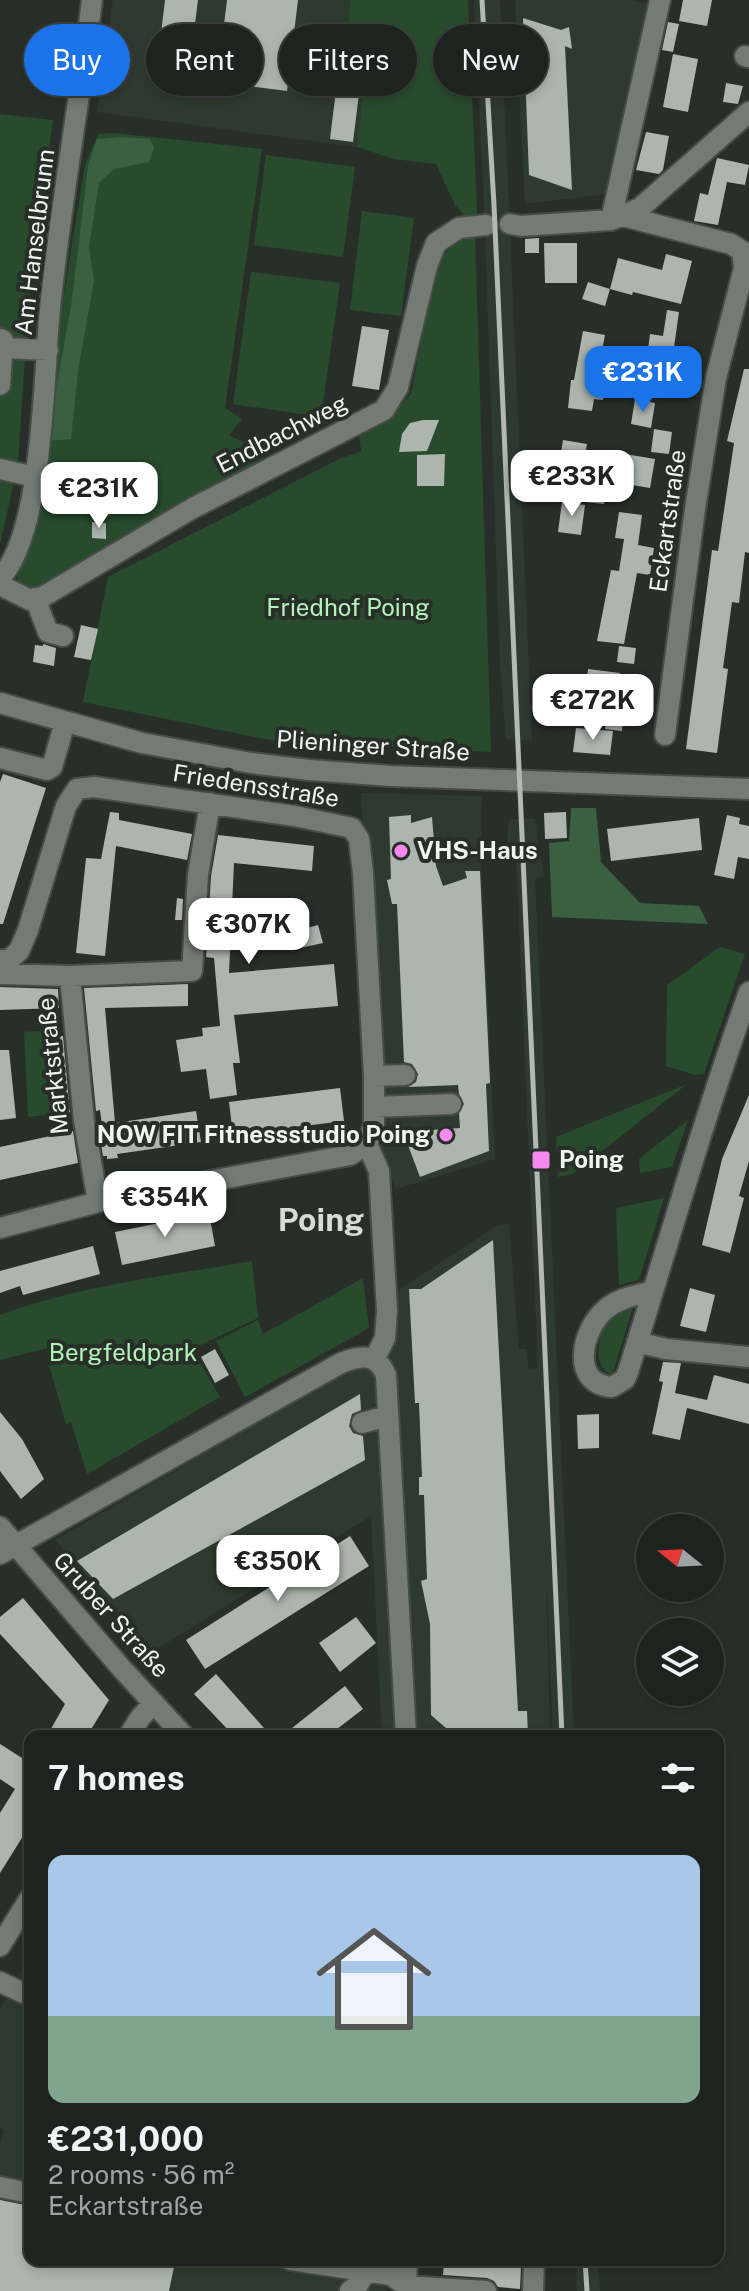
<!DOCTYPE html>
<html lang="en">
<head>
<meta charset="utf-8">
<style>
  :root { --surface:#1e231f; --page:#2b2f2c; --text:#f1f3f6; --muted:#a1a4a4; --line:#3c403d; --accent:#1a73e8 }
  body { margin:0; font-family:"Public Sans",sans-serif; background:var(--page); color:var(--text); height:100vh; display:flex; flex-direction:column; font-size:30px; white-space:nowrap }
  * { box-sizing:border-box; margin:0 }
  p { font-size:26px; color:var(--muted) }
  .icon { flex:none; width:44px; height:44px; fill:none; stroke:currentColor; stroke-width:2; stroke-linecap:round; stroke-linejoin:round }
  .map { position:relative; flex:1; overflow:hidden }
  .sheet { position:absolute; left:24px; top:1730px; width:700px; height:536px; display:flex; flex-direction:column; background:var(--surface); border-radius:16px; box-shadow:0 4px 12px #0003,0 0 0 2px var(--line) }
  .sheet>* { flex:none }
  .top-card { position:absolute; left:24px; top:24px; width:702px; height:72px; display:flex; gap:16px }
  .needle { width:52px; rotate:288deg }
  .tools { position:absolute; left:636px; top:1514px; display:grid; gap:16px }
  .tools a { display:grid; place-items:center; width:88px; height:88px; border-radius:50%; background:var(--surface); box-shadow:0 4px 12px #0003,0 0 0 2px var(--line); font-size:40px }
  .price { position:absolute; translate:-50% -68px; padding:0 18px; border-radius:16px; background:#fff; color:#222; font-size:26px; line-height:52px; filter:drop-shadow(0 2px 4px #0008) }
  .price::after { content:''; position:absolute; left:50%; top:48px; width:24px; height:18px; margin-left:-12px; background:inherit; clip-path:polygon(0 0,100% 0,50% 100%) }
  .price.current { background:var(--accent); color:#fff }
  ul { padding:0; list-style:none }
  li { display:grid; align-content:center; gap:16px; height:424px; padding:0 24px }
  li span { display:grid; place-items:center; height:248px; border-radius:16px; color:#555 }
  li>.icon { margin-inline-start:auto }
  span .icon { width:144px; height:144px; fill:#fffc; stroke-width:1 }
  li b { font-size:34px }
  h2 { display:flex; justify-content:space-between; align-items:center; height:96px; padding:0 24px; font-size:34px }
  .tag { padding:0 28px; border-radius:36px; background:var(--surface); box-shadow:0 4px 12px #0003,0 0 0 2px var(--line); font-size:28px; line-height:72px }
  .tag.current { background:var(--accent); color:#fff }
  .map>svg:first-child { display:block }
  .built { fill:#2e3a30 }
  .green { fill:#284b2e }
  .forest { fill:#396040 }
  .building { fill:#adb6ae }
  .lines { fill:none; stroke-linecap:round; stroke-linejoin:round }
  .minor-casing { stroke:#474c47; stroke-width:24 }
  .minor { stroke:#737b74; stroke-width:20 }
  .rail { stroke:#b3b8b4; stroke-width:5 }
  .poi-dot { fill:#f489f0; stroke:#282f29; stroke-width:3 }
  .labels { text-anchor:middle; stroke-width:8; stroke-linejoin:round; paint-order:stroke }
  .street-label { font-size:24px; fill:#f0f5f1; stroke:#282f29 }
  .park-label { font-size:24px; fill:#b2f2bb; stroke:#282f29 }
  .poi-label { font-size:24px; font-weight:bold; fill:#f0f5f1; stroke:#282f29; text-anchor:start }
  .district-label { font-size:32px; font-weight:bold; fill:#d5ded6; stroke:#282f29 }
</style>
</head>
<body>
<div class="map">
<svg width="749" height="2291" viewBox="0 0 749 2291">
  <rect width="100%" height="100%" fill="#282f29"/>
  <path class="built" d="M113 0H350L348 23 371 26 357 147 97 112Z
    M474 0H500L532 741 506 739 500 666 484 204Z
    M515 0H632L649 4 607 194 525 204Z
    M361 793 482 796 481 858 495 1159 396 1189 381 1155Z
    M509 819H535L544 877 535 878 574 1736H553L546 1568 550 1736H382L371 1516 152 1652 55 1540 352 1368 387 1345 390 1296 498 1225 509 1224 519 1349H527L528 1369 538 1368 516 853 506 852Z
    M30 1957V2260H388L387 2291H0V2147L4 2130 0 2128V2009Z
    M576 2260H598L600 2291H577Z"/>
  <path class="green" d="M350 0H468L477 213 467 219 455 205 436 164 394 159 357 147 371 27 348 23Z
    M0 114 53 120 28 309 18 464 0 544Z
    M114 133 262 149 225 408 242 419 229 435 267 454 246 473 108 552 31 592 19 584 17 576 31 542 45 460 57 336 85 165 98 134Z
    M266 155 355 167 343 257 254 245Z
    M362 211 414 218 401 316 350 310Z
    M475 234 491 752 275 741 83 702 108 577 341 458 361 452 359 433 389 418 411 394 436 264 454 244Z
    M251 272 340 283 321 417 233 404Z
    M720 947 745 954 704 1074 695 1075 666 1066 667 985Z
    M52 1030 56 1114 28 1117 24 1032Z
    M687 1084 573 1174 558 1177 556 1137Z
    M688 1120 672 1167 640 1173 639 1159Z
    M664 1198 639 1280 619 1285 616 1208Z
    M252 1261 258 1318 192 1349 220 1397 87 1474 71 1422 66 1424 47 1358 51 1356 48 1348 0 1360V1315C80 1285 168 1276 252 1261Z
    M363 1278 369 1328 245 1397 216 1341 258 1320 263 1334Z
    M634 1303 612 1376C589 1362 601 1336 607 1315Z"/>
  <path class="forest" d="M120 137 150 139 154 148 149 162 114 169 99 183 89 247 94 281 78 371 71 439 47 441 72 300 88 166 97 139Z
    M571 808H596L601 862 640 903 699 906 708 924 552 917 549 843 569 841Z"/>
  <path class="building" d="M165 0H198L188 79 156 75Z
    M227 0H298L287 91 217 82Z
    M683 0H712L707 26 679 21Z
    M523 18 561 30 569 27 572 49 565 46 572 190 529 175Z
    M668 22 679 24 673 52 662 50Z
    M344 25 367 29 353 142 330 139Z
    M673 54 698 59 688 112 663 107Z
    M726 83 743 86 738 104 723 102Z
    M646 132 669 136 663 170 659 174 636 170Z
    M717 158 749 165 745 185 727 182 718 225 694 221 700 193 708 195Z
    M539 238V253H525V239Z
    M544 243H577V283H545Z
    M666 254 692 261 681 304 633 292 632 295 610 289 618 258 662 270Z
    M588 282 610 289 605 306 582 299Z
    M667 310 679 312 671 368 646 364 650 334 663 336Z
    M362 326 389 330 379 390 352 386Z
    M583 331 605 335 599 366 610 368 603 400 594 399 592 411 568 408 571 380H574Z
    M744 369H749V553L745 552 739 603 732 602 723 668 728 669 717 753 686 749 712 550 718 551 734 443 727 441Z
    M635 399 655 403 651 428 631 424Z
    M423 420H439L427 451 399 452 402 434 410 423Z
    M654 429 672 432 669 454 651 452Z
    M563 440 587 444 582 475 558 471Z
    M220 451 233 452 231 465 219 463Z
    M445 454 444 486H417V455Z
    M625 454 655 459 650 488 620 483Z
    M589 481 608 484 604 504 586 502Z
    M562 502 585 505 581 535 558 532Z
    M619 512 642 515 638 545 654 548 650 575 637 573 624 644 597 641 611 570 619 571 624 539 615 538Z
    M92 522 106 523V539L92 538Z
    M81 625 98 629 91 660 74 657Z
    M43 644 56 648 54 666 33 662 35 645 43 646Z
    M619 646 636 648 634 664 617 662Z
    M588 669 620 673 616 698 585 694Z
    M608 698 625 700 622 731 605 729Z
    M576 728 613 731 610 755 573 752Z
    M3 774 46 788 3 924H0V782Z
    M110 812 119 813V820L192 834 187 860 116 846 105 956 76 953 86 858 101 859Z
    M566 812 567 838 545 839 544 813Z
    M411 815V823L432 817 436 866 443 886 467 878 465 871H480L490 1083 486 1084 489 1151 420 1177 403 1132 460 1128 459 1113 464 1104 459 1094 458 1085 408 1087 416 1082 418 1074 412 1064 404 1062 397 904H392L387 880 391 879 389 817Z
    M727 815 740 818 739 824 749 826V859L738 857 734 879 714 875Z
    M699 818 702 850 611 861 607 829Z
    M218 835 314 846 312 871 234 863 229 973 334 964 338 1006 234 1015 240 1063H233L237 1095 210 1099 206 1069 181 1072 176 1040 203 1036 202 1028 220 1026 214 958 206 957 211 876Z
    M177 898 183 899 182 920H175Z
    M318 925 323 943 300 948 296 931Z
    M188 984V1006L105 1008 115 1123 196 1111 201 1142 117 1154 118 1158 107 1159V1156H103L98 1126 102 1125 100 1110 96 1111 84 988Z
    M0 987 58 989 59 1008 0 1010Z
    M59 1036H63L70 1113 63 1114Z
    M0 1050H9L16 1118 0 1120Z
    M340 1088 344 1121 233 1135 229 1102Z
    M749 1095V1161L739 1196 744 1198 730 1253 702 1245 722 1159Z
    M73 1131 78 1163 0 1180V1147Z
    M209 1213 215 1246 122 1265 115 1232Z
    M493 1240 518 1711H527L528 1736H455L431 1715 430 1624 421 1581 427 1579 424 1495H419V1477H422L419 1403H415L409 1289H421Z
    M93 1246 100 1274 23 1295 20 1286 0 1293V1271Z
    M690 1288 715 1295 706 1332 680 1326Z
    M215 1349 229 1375 215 1383 201 1357Z
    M663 1362 681 1363 675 1393 707 1400 714 1375 749 1384V1424L687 1408 680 1440 652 1434 663 1382 659 1381Z
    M360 1394 361 1410 352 1414 349 1426 353 1433 363 1436 365 1460 113 1599 77 1561Z
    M0 1412 22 1439 44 1479 21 1499 0 1471Z
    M599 1414V1448L578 1449 577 1415Z
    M350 1536 369 1566 205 1669 186 1640Z
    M23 1598 109 1700 87 1736H47L65 1704 0 1634V1617Z
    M356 1617 376 1643 340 1672 319 1643Z
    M216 1674 271 1736H234L194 1694Z
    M345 1686 363 1709 328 1736H282Z
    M0 1744 30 1763V1825L0 1873V1813L15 1789 0 1779Z
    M0 2200 30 2206V2260H163L175 2262 169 2291H0Z
    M444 2260 521 2266 520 2289 498 2287 494 2281 487 2278 443 2275Z"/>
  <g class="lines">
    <g class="minor-casing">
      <path id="minor" d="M745 56 749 57
        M623 216 731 244 742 251 744 268 716 378 695 509 665 735
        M611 220 660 0
        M510 224 521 226 611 220 640 208 749 112
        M0 339 3 340 0 385
        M3 348 48 350
        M0 469 35 477
        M0 578C42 535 44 381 49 319 59 212 79 107 92 0
        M0 585 30 600 44 596 193 508 384 410 398 387 427 266 436 243 459 228 486 225
        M35 598 48 632 63 636
        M0 703 142 743 251 763 309 770 391 776 749 789
        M0 758 47 770 52 767 65 722
        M0 960H9L19 951 28 930 66 806 77 789 94 787 295 816 352 828 359 839 363 873 374 1076V1125L367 1144
        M0 974 70 976
        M374 1076 405 1075
        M375 1107 451 1104
        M367 1144 379 1171 387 1311 385 1338 374 1360
        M98 1202 84 1121 70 976 192 971 198 875 210 803
        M0 1228 98 1202 350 1155 367 1144
        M653 1291C637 1295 619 1298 606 1309 582 1328 569 1384 612 1387L625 1379 628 1372C668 1245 704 1117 749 992
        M637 1342 666 1349 749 1357
        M362 1423 388 1416
        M0 1527 123 1670 184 1736
        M0 1554 341 1363C360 1355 377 1353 386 1375L406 1736
        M129 1736 140 1718 154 1703
        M0 1946 30 1898
        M0 1982 30 1996
        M0 2187 30 2193
        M291 2260 391 2275 406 2286 486 2291
        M350 2291 358 2285 366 2271
        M406 2291 407 2260
        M533 2291 534 2260"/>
    </g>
    <use href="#minor" class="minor"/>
    <path class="rail" d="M482 0 494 205 562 1736
      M585 2260 587 2291"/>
  </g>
  <g class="poi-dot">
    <circle cx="401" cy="851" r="8"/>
    <circle cx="446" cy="1135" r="8"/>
    <rect x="531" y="1150" width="20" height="20" rx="4"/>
  </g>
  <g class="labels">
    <g class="street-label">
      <text transform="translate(35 242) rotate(-83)" y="8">Am Hanselbrunn</text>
      <text transform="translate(282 434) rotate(-27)" y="8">Endbachweg</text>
      <text transform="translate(668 521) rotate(-82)" y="8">Eckartstraße</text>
      <text transform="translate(373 746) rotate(4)" y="8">Plieninger Straße</text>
      <text transform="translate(256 786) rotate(9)" y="8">Friedensstraße</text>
      <text transform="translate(53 1066) rotate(-96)" y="8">Marktstraße</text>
      <text transform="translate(111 1615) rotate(48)" y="8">Gruber Straße</text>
    </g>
    <g class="park-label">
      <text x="348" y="616">Friedhof Poing</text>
      <text x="123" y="1361">Bergfeldpark</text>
    </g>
    <g class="poi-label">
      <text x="417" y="859">VHS-Haus</text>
      <text x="430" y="1143" text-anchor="end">NOW FIT Fitnessstudio Poing</text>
      <text x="559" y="1168">Poing</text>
    </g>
    <g class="district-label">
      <text x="321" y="1231">Poing</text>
    </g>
  </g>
</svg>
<div class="tools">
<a><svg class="needle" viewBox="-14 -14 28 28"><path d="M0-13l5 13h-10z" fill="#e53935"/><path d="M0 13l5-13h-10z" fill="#a1a4a4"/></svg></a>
<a><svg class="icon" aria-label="layers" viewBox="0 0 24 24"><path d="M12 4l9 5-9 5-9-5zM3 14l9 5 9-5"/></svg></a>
</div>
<b class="price current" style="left:643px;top:414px">€231K</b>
<b class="price" style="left:572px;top:518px">€233K</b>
<b class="price" style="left:99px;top:530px">€231K</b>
<b class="price" style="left:593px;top:742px">€272K</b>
<b class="price" style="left:249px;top:966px">€307K</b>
<b class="price" style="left:165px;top:1239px">€354K</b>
<b class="price" style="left:278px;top:1603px">€350K</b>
<div class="top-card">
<a class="tag current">Buy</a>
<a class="tag">Rent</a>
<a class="tag">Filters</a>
<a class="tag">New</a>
</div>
<section class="sheet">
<h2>7 homes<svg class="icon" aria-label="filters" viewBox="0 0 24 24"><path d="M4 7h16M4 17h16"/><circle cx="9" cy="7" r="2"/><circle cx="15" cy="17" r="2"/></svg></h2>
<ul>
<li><span style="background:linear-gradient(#a9c7e8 65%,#7fa58c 0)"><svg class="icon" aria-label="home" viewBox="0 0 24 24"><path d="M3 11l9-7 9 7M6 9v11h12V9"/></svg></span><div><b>€231,000</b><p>2 rooms · 56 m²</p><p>Eckartstraße</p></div></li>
</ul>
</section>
</div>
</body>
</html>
